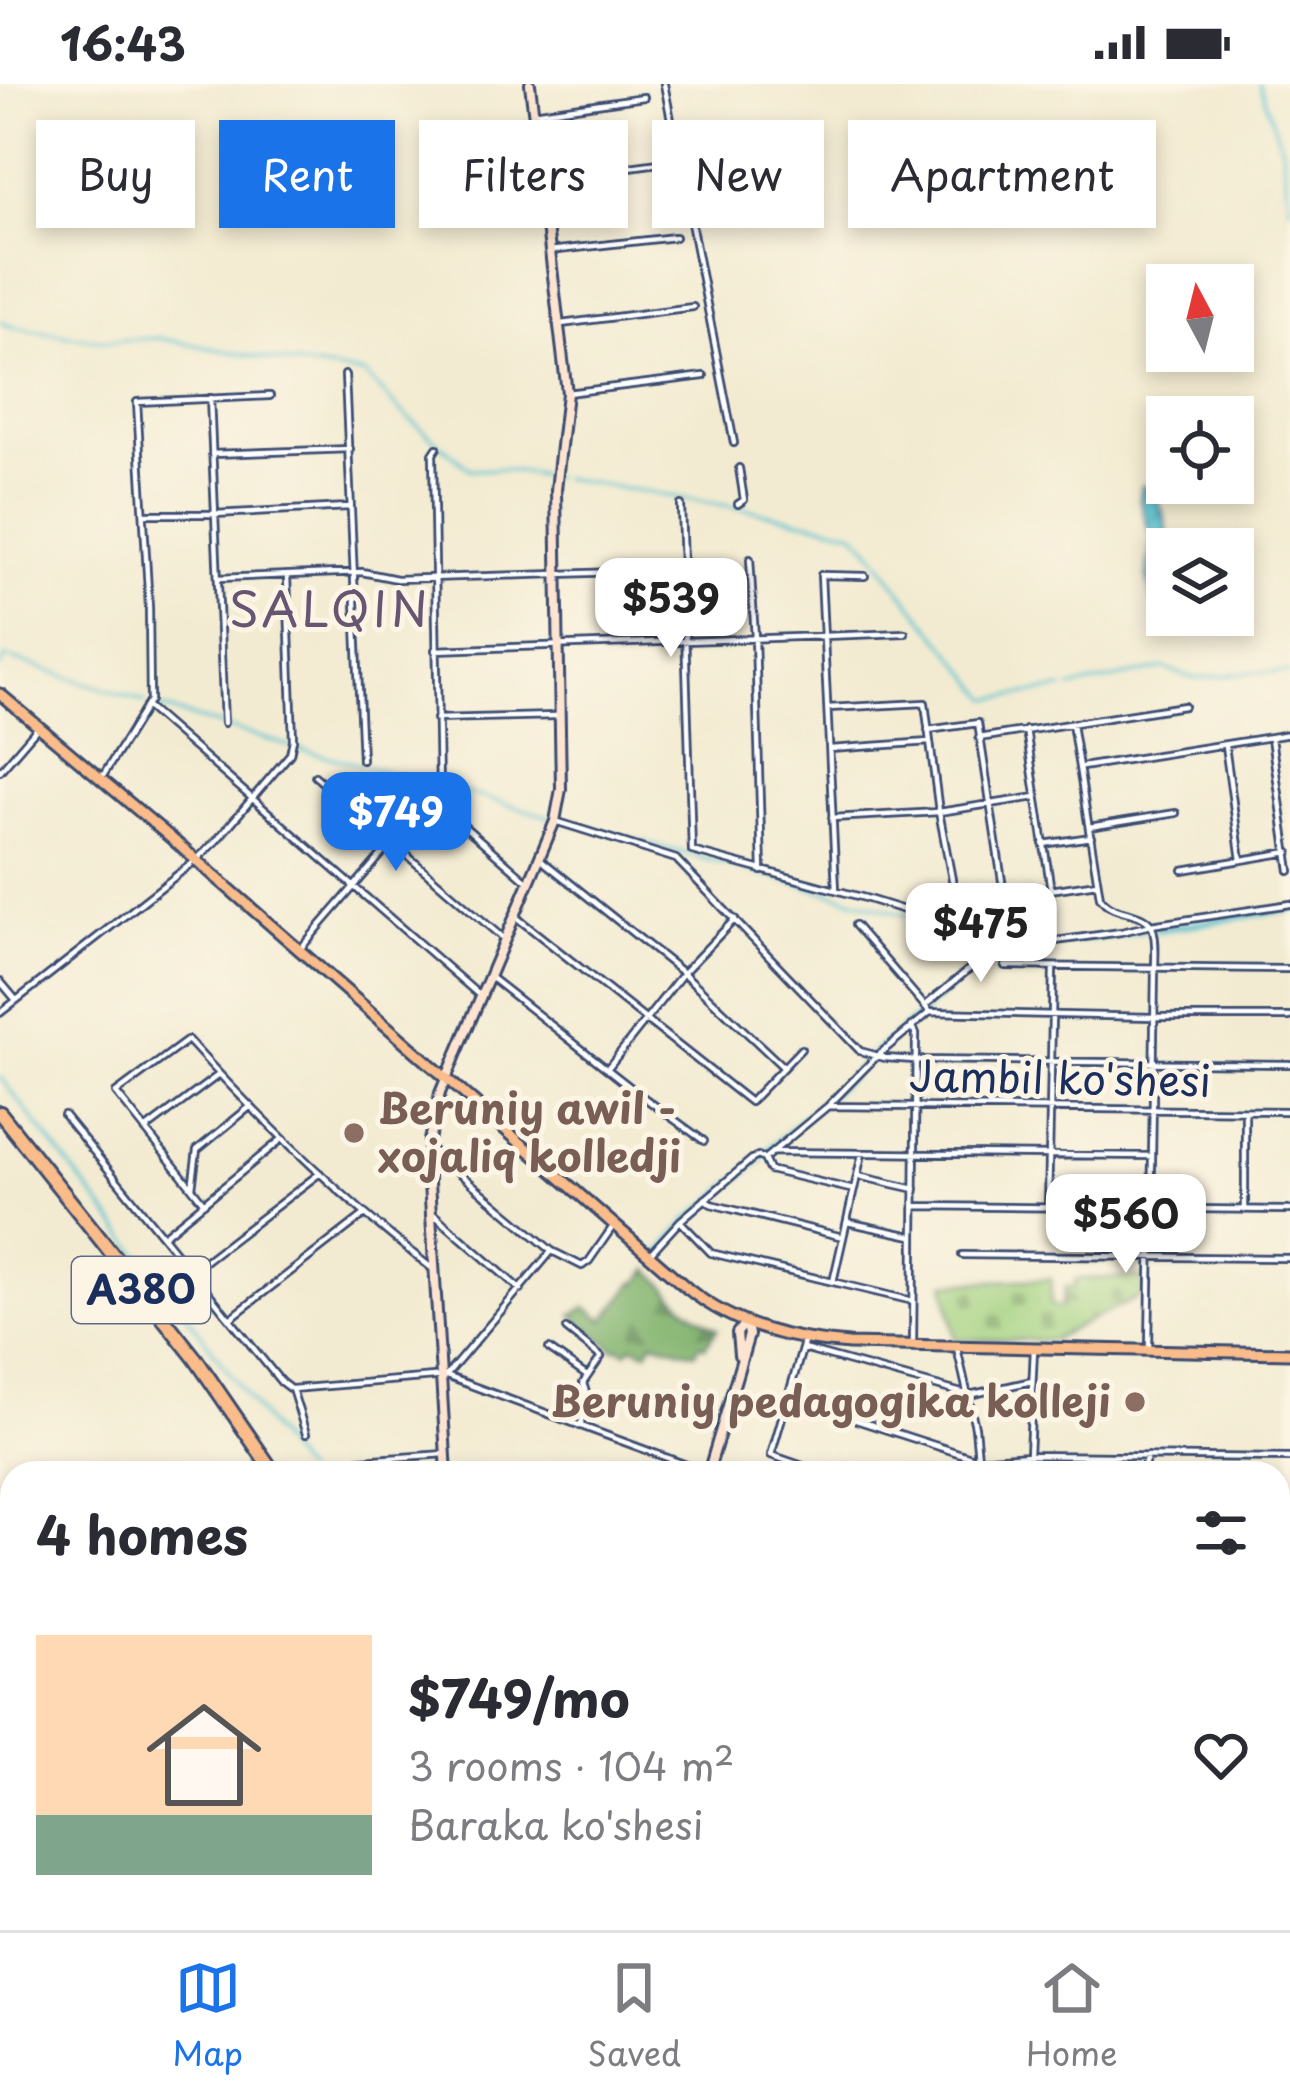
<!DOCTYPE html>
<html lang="en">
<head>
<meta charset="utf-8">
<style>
  :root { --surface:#fff; --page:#f2f2f3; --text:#2b2b33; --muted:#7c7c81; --line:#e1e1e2; --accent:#1a73e8 }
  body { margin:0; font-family:"Playpen Sans",sans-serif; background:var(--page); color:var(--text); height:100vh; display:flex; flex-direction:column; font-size:45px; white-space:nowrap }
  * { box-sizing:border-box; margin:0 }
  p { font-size:39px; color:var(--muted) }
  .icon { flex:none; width:66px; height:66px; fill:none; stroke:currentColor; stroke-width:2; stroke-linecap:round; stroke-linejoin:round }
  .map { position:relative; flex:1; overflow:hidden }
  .drawer { position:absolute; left:0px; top:1377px; width:1290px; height:471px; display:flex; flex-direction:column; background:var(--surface); border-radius:36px 36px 0 0; box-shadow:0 6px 18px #0003 }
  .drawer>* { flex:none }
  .hud { position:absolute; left:36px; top:36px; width:1218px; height:108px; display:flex; gap:24px }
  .needle { width:78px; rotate:353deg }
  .buttons { position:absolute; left:1146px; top:180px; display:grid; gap:24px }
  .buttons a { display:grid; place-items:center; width:108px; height:108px; border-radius:0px; background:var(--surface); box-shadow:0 6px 18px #0003; font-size:60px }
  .price { position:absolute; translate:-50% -102px; padding:0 27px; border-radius:24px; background:#fff; color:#222; font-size:39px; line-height:78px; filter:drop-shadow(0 3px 6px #0008) }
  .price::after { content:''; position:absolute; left:50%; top:72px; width:36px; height:27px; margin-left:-18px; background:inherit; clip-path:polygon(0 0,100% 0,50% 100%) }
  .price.selected { background:var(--accent); color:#fff }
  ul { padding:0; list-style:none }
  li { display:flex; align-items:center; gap:36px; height:300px; padding:0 36px }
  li+li { border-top:3px solid var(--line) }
  li span { display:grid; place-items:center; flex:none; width:336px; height:240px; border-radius:0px; color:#555 }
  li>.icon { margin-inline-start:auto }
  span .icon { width:144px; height:144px; fill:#fffc; stroke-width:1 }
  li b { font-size:51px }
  h2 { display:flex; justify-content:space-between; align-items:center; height:144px; padding:0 36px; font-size:51px }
  .pill { padding:0 42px; border-radius:0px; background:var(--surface); box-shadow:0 6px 18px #0003; font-size:42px; line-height:108px }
  .pill.selected { background:var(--accent); color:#fff }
  .status { display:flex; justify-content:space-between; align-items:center; height:84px; padding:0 60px; background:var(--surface); direction:ltr }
  .status svg { height:33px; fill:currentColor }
  .menu { display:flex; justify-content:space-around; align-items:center; height:168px; border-top:3px solid var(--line); background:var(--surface); font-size:33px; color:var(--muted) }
  .menu a { display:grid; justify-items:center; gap:6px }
  .menu .selected { color:var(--accent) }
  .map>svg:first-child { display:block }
  .forest { fill:url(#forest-firs); stroke:#4e7266; stroke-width:3 }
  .cemetery { fill:url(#cemetery-stones); stroke:#5f806f; stroke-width:3 }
  .water { fill:url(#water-waves); stroke:#397998; stroke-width:3 }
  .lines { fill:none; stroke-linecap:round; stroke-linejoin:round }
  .stream { stroke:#57c3d1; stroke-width:3 }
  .canal { stroke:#57c3d1; stroke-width:6 }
  .street-casing { stroke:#3b4b6f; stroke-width:10 }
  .secondary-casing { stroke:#3b4b6f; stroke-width:14 }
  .primary-casing { stroke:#3b4b6f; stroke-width:15 }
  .highway-casing { stroke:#3b4b6f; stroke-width:18 }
  .street { stroke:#fff; stroke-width:4.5 }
  .secondary { stroke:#fde4d0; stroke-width:8 }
  .primary { stroke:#f9bc8a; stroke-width:9 }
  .highway { stroke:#f9bc8a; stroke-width:12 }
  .education-dot { fill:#8d6e63; stroke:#fcf5e5; stroke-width:4.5 }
  .labels { text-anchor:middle; stroke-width:10; stroke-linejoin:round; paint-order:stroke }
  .shield { fill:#fcf5e5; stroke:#5e6a86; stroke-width:3 }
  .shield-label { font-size:39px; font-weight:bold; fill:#1b2f5e }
  .street-label { font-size:42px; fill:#1b2f5e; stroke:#fcf5e5 }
  .education-label { font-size:42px; font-weight:bold; fill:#785e54; stroke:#fcf5e5; text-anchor:start }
  .quarter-label { font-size:48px; letter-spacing:3px; fill:#675572; stroke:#fcf5e5 }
</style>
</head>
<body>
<div class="status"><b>16:43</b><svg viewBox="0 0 49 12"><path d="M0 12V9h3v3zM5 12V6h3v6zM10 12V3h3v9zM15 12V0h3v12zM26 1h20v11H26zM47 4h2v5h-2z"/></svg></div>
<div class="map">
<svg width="1290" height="1846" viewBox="0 0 1290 1846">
  <defs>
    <pattern id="forest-firs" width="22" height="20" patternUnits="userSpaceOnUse" patternTransform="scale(3)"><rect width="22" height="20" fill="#82b46e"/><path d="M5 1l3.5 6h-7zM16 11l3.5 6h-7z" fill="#6a935e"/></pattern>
    <pattern id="cemetery-stones" width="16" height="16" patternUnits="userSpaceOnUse" patternTransform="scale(3)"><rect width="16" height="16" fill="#a3d280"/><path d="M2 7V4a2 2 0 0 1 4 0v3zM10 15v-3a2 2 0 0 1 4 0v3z" fill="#84ab6c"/></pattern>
    <pattern id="water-waves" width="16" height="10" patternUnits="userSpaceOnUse" patternTransform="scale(3)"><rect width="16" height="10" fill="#57c3d1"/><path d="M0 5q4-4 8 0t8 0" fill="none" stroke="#479fad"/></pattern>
  </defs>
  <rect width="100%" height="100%" fill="#fcf5e5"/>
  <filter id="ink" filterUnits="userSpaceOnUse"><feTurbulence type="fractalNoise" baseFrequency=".00833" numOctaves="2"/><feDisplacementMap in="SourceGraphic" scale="24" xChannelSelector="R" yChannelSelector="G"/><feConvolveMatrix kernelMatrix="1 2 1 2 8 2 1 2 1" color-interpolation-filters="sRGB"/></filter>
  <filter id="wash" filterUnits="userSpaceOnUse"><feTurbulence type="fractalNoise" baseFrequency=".004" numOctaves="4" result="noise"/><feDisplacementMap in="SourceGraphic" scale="48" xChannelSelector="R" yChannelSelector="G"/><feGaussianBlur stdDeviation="2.7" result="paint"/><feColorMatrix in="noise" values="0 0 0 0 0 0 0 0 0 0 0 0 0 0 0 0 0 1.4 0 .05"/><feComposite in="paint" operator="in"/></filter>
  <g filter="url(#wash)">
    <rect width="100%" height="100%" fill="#f3ebd1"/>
    <path class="forest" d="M649 1185 685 1223 717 1245 705 1262 699 1261 695 1269 652 1258 647 1268 632 1262 627 1268 618 1264 614 1265 572 1231 586 1223 604 1236 634 1199 637 1200Z"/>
    <path class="cemetery" d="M1142 1193 1143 1211 1056 1253 1055 1256 955 1255 945 1199 1051 1195V1222L1062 1223 1065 1203H1075V1195Z"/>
    <path class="water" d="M1145 401C1179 431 1167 490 1167 531H1188V536L1157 540 1147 492 1152 457 1140 416 1142 403Z"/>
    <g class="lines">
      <path class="stream" d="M1259 0 1282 64 1290 123
        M0 238 13 243 105 257 158 254 299 281 364 290 404 330 471 386 502 385 553 393
        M562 394 746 425 853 447 869 463 901 507 990 615 1063 605
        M0 584 6 573 145 618
        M1071 604 1164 584 1195 595 1251 588 1290 589
        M154 622 289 662
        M295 664 438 701
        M447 703 550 733
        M559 735 834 810 961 848 988 862
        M995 865 1014 867 1150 847
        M930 922 996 868
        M0 993 190 1235 303 1389
        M611 1836 622 1846"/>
      <path class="canal" d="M1157 846 1290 825
        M874 969 927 925
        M763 1071 871 973
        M714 1116 760 1075
        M687 1138 708 1121
        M661 1169 683 1143"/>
    </g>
  </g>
  <g filter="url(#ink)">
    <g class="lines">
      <g class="street-casing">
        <path id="street" d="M664 0 734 359
          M533 29 644 13
          M541 95 659 79
          M549 167 675 153
          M561 240 693 223
          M345 291 362 676
          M567 309 704 292
          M210 314 224 639
          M212 370 350 365
          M738 420 744 416 739 384
          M681 421 692 767 865 814 962 844 991 859 1012 863 1121 848 1151 841 1290 820
          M145 430H214L349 423
          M750 475 755 554 762 787
          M219 494 362 488 397 495 680 486
          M435 566 905 549
          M148 624 479 911
          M828 624 925 619 939 728 961 842
          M436 635 556 632
          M1072 640 1100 813C1113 833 1142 824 1152 843 1157 854 1155 873 1155 885L1149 1264
          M928 646 978 639 1012 863
          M1026 646 1051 806
          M979 654 1184 622
          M1271 654 1290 787
          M1225 662 1241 776
          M830 665 929 658
          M1082 683 1290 650
          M0 687 39 642
          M315 692 505 856
          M101 695 150 616 149 524 137 318 270 312
          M432 714 527 797
          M832 734 939 728 1036 713
          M555 737 676 775 860 967 885 974 915 976 1290 980
          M1089 743 1176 729
          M1043 760 1091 753
          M539 774 683 889 781 981
          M1183 786 1289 768
          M836 806 821 491 865 492
          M956 820 1097 799
          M516 833 750 1018 801 965
          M855 841 930 928
          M301 864 439 704 433 370 437 364
          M1005 882 1290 885
          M490 893 639 1010 704 1057
          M0 897 16 916
          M927 920 991 867V859
          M930 928 1154 933H1290
          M0 929 195 777 217 756 290 670 293 656 287 492
          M912 942 916 950 913 1260
          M607 985 683 889 735 835
          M828 1022 1290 1027
          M64 1031 281 1298 289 1304
          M145 1046 217 992
          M429 1064 552 1167 582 1182 589 1177 614 1141
          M773 1068 1151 1072
          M764 1075 769 1086 854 1106
          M858 1092 915 1105
          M192 1104 197 1066 251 1022
          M705 1115 711 1120 843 1153
          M204 1119 116 1009 188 956C263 1039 345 1117 434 1186
          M915 1122 1290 1126
          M1048 1123 1053 884
          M1245 1123V1027
          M431 1128 521 1206
          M680 1137 711 1169 913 1217
          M847 1138 912 1152
          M163 1152 282 1055
          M649 1171 680 1137 752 1075 758 1072 764 1075 828 1022 877 972 930 928
          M962 1171 1290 1174
          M192 1187 320 1089
          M833 1198 862 1070
          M231 1234 364 1131
          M566 1245 601 1273 583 1299 589 1318 580 1342
          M805 1255 771 1371 823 1389
          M957 1264 975 1343 979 1384 997 1389
          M549 1265 587 1292
          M803 1265 969 1311 1032 1297
          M446 1292 550 1169
          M292 1305 446 1292 708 1389
          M292 1305 306 1350
          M788 1314 977 1375 1029 1371 1290 1374
          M1029 1371 1034 1265
          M320 1379 445 1370
          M1142 1389 1147 1372
          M1278 1465 1290 1468
          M1278 1491 1290 1444
          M0 1781 12 1782
          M183 1836 186 1846
          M254 1836 258 1846
          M443 1836 457 1846
          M649 1836 651 1846
          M373 1846 380 1836
          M495 1846 502 1836
          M883 1846 885 1836
          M976 1846 977 1836
          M1185 1846V1836"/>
      </g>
      <g class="secondary-casing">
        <path id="secondary" d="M739 1271 737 1249 745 1239
          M447 1389 429 1099V1056L440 1009 555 737 561 705 556 406 567 309 530 0
          M708 1389 749 1251 747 1240
          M1223 1836 1271 1846"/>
      </g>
      <g class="primary-casing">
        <path id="primary" d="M0 610 164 748 688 1205C734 1242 790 1256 849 1260L1290 1269"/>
      </g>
      <g class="highway-casing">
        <path id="highway" d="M0 1029 195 1274 274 1389
          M585 1836 597 1846"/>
      </g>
      <use href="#street" class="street"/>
      <use href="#secondary" class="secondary"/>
      <use href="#primary" class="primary"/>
      <use href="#highway" class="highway"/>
    </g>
  </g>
  <g class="education-dot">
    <circle cx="354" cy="1049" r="12"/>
    <circle cx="1135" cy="1318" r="12"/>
  </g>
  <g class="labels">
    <rect class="shield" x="72" y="1173" width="138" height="66" rx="9"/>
    <g class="shield-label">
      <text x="141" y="1220">A380</text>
    </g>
    <g class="street-label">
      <text transform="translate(1060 995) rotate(1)" y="15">Jambil ko'shesi</text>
    </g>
    <g class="education-label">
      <text x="378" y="1040">Beruniy awil -<tspan x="378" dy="48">xojaliq kolledji</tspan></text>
      <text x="1111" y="1333" text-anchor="end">Beruniy pedagogika kolleji</text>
    </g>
    <g class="quarter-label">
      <text x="330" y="543">SALQIN</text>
    </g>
  </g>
</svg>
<div class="buttons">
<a><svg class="needle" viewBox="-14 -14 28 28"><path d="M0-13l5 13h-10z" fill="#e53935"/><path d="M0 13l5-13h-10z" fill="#7c7c81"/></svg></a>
<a><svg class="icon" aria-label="locate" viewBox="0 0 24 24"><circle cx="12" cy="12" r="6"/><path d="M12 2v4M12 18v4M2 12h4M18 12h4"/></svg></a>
<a><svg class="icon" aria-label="layers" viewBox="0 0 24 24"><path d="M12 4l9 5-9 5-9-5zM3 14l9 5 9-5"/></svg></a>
</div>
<b class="price" style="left:671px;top:576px">$539</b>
<b class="price selected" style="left:396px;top:790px">$749</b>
<b class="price" style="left:981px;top:901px">$475</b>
<b class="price" style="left:1126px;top:1192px">$560</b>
<div class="hud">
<a class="pill">Buy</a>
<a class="pill selected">Rent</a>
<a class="pill">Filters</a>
<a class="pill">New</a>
<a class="pill">Apartment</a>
</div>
<section class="drawer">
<h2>4 homes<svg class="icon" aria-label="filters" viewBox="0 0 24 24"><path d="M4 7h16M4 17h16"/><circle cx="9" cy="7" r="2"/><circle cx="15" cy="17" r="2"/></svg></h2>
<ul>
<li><span style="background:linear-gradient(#ffd9b3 75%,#7fa58c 0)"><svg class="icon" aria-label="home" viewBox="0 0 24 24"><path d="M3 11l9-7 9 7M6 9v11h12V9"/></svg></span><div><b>$749/mo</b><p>3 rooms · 104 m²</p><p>Baraka ko'shesi</p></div><svg class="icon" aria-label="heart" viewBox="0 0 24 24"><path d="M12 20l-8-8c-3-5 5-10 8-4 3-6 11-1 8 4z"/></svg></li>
</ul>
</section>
</div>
<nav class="menu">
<a class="selected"><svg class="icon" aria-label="map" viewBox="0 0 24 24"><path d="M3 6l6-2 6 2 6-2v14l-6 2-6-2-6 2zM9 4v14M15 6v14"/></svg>Map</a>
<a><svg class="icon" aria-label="saved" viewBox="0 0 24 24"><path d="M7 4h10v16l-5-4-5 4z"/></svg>Saved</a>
<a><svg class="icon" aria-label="home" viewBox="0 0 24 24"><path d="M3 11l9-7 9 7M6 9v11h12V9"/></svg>Home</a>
</nav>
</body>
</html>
